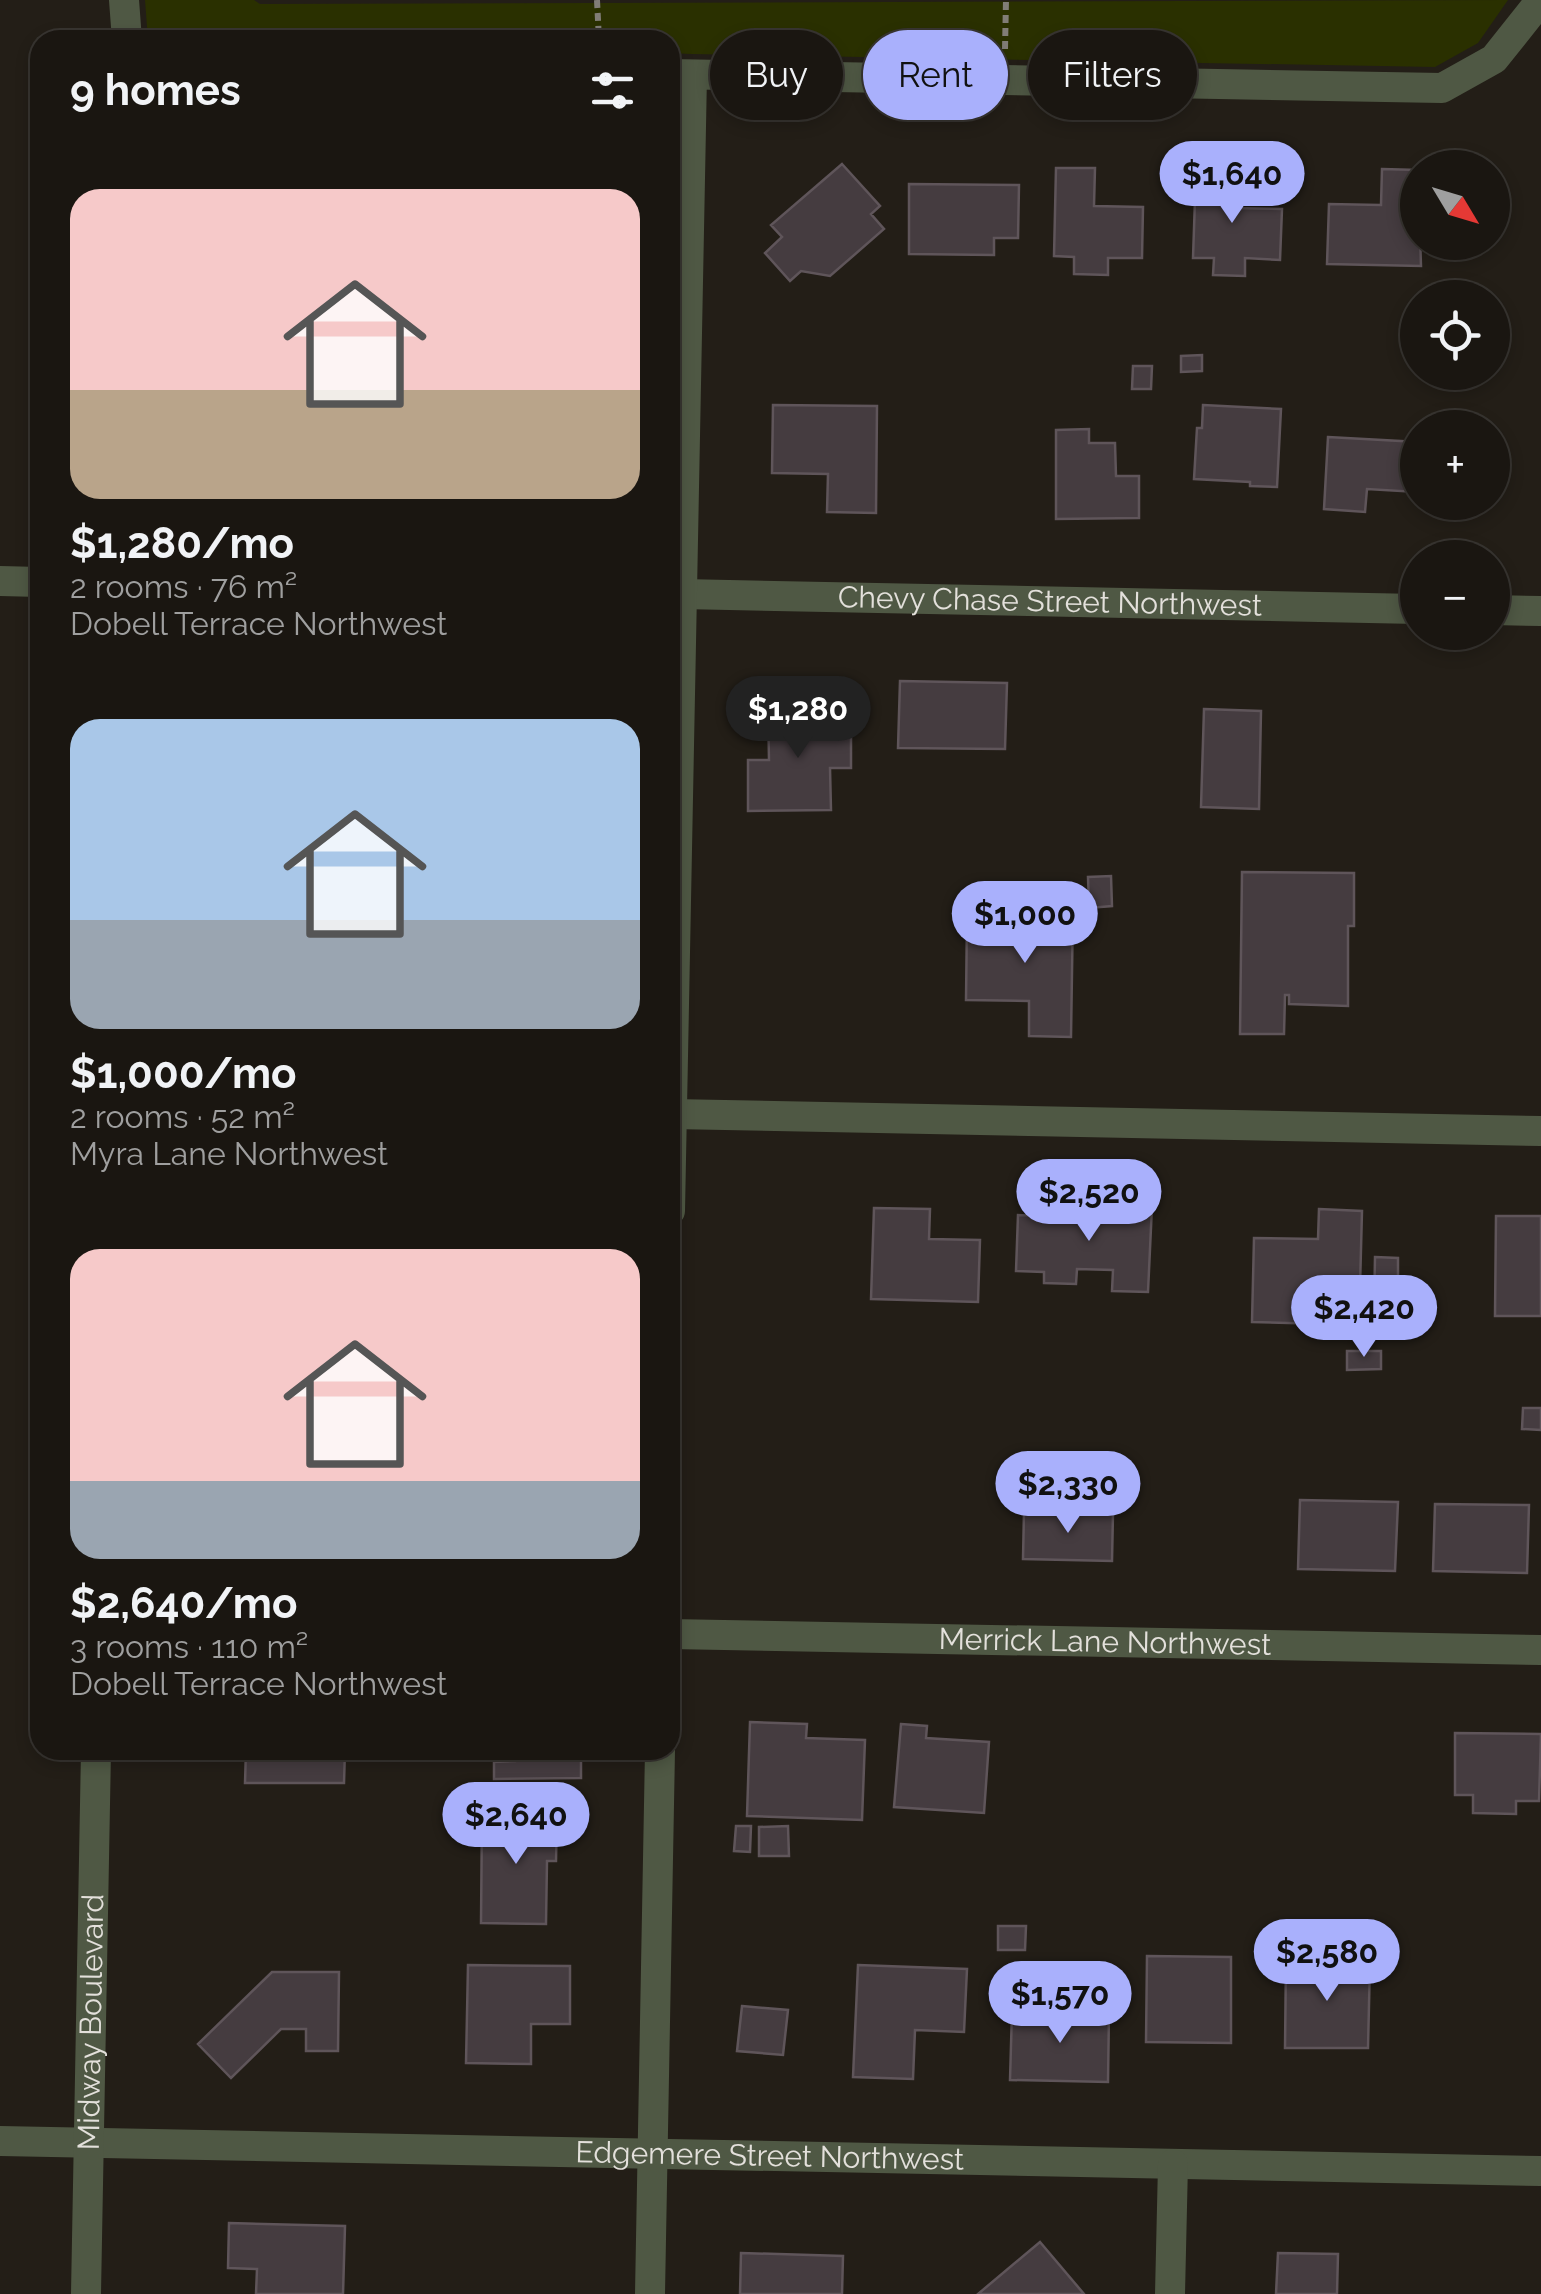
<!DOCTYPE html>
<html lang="en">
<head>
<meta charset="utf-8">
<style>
  :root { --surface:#1a1611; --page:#231f1a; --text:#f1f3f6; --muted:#9f9f9f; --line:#383531; --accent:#a9b0fc }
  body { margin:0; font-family:Raleway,sans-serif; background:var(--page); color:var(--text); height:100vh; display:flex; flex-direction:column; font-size:38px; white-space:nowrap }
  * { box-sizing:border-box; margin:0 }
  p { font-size:32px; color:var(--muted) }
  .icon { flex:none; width:55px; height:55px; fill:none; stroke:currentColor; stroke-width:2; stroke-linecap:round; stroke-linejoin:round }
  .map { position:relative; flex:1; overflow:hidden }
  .side { position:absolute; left:30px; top:30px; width:650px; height:1730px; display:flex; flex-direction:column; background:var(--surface); border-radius:30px; box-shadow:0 5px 15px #0003,0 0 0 2px var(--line) }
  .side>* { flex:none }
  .top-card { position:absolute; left:710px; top:30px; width:680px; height:90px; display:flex; gap:20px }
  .needle { width:65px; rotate:128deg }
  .tools { position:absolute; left:1400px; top:150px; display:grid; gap:20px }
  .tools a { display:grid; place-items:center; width:110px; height:110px; border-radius:50%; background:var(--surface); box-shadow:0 5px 15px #0003,0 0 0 2px var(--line); font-size:50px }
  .price { position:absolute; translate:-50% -85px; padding:0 22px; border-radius:35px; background:var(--accent); color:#111; font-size:32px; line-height:65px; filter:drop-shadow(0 2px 5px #0008) }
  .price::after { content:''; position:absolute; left:50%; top:60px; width:30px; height:22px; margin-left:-15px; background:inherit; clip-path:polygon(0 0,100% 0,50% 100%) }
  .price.active { background:#222; color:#fff }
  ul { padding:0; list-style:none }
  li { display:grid; align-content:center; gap:20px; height:530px; padding:0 40px }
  li span { display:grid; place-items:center; height:310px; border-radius:30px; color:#555 }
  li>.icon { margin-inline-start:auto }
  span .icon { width:180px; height:180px; fill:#fffc; stroke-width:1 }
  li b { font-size:42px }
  h2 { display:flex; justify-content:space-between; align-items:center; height:120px; padding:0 40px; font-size:42px }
  .pill { padding:0 35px; border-radius:45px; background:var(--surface); box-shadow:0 5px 15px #0003,0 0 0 2px var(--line); font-size:35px; line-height:90px }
  .pill.active { background:var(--accent); color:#111 }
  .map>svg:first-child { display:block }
  .green { fill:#2a3000 }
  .building { fill:#453c40; stroke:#5f555a; stroke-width:2.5 }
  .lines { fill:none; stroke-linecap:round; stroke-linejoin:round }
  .path { stroke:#817d77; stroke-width:6; stroke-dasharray:8 5; stroke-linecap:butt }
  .minor { stroke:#4f5844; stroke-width:30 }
  .labels { text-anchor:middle; stroke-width:10; stroke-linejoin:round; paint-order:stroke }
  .street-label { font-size:30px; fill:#e3e0db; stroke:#0b0806 }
</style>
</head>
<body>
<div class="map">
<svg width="1541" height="2294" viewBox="0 0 1541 2294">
  <rect width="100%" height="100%" fill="#231e17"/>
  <path class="green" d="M145 0H254L260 4 1508 0 1478 43 1435 67 691 54 670 53V40H148Z"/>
  <path class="building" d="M842 164 880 206 871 214 884 229 830 276 801 271 790 281 765 253 782 237 771 225Z
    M1056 168H1095L1094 206 1143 207 1142 258H1108V275L1074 274V257L1054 256Z
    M1382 169 1418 170 1421 266 1327 264 1329 204 1381 205Z
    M1196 170 1235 171 1234 208 1282 209 1280 260 1245 258V276L1213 275 1214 258H1193Z
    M909 184 1019 185 1018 238H994V255L909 254Z
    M1202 355V371L1181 372V356Z
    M1133 366H1152L1151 389H1132Z
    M773 405 877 406 876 513 827 512 828 474 772 473Z
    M1203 405 1281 409 1277 487 1250 486V482L1194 479 1197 428H1202Z
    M1089 429V443H1115L1116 476H1139V518L1056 519V430Z
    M1328 437 1418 442 1417 492 1367 489 1365 512 1324 509Z
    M900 681 1007 683 1005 749 898 748Z
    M830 705 831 730 851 729V768H830L831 810 748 811V760H769L768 706Z
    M1204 709 1261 711 1259 809 1201 807Z
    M1242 872 1354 873V926H1348V1006L1289 1004V995H1285L1284 1034H1240Z
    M1111 876 1112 906 1089 908 1088 877Z
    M1044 908H1073L1071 1037 1029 1036V1001L966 1000 967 917 1044 918Z
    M1064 1203 1152 1206 1148 1292 1112 1291 1113 1270 1077 1269 1076 1284 1044 1283V1272L1016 1271 1018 1215 1064 1217Z
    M874 1208 930 1209 929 1239 980 1240 978 1302 871 1299Z
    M1319 1209 1362 1211 1359 1325 1252 1322 1254 1238 1318 1239Z
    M1496 1216H1541V1316H1495Z
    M1375 1257 1398 1258V1310H1374Z
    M1347 1351H1381V1369L1347 1370Z
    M1523 1408H1541V1430L1522 1429Z
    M1300 1500 1398 1502 1395 1571 1298 1569Z
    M1435 1504 1529 1505 1527 1573 1433 1571Z
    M1024 1511 1113 1513 1112 1561 1023 1559Z
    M750 1722 807 1724 806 1738 865 1740 862 1820 747 1816Z
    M901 1724 927 1726 926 1738 989 1742 984 1813 894 1807Z
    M1455 1733 1541 1734 1539 1801H1516V1814L1473 1813V1795H1455Z
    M246 1750H345L344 1783H245Z
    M515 1750H581V1778L494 1779V1762L515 1761Z
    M482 1814 557 1815 556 1861H547L546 1924 481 1923Z
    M736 1826H751L750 1852 734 1851Z
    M788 1826 789 1856H759V1827Z
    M998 1926H1026L1025 1950H998Z
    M1147 1956 1231 1957V2043L1146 2042Z
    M1286 1960 1370 1962 1368 2048H1285Z
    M468 1965 570 1966V2024H531V2064L466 2063Z
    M858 1965 967 1969 964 2032 915 2030 913 2079 853 2077Z
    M272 1972H339L338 2051H306V2029H281L231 2078 198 2044Z
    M742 2006 788 2010 783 2055 737 2051Z
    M1012 2011 1109 2012 1108 2082 1010 2080Z
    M229 2223 345 2226 343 2294H256L257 2269 228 2268Z
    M1040 2242 1084 2294H978Z
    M741 2253 843 2256 842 2294H740Z
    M1278 2253 1338 2254 1337 2294H1276Z"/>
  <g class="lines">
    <path class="path" d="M597 0 599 40
      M1005 49 1006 0"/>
    <g class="minor">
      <path d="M124 0 127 40"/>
      <path d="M670 74 1442 88 1494 59 1541 0"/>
      <path d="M0 581 40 582"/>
      <path id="s1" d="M682 594 1418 609"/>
      <path d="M1492 610 1541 611"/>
      <path d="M672 1114 1541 1131"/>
      <path d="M670 1211 692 75"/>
      <path id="s2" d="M670 1634 1541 1650"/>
      <path id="s3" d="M0 2141 1541 2171"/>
      <path id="s4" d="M86 2294 96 1750"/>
      <path d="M650 2294 660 1750"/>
      <path d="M1170 2294 1173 2164"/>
    </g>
  </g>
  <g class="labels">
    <g class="street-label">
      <text dy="10" stroke="none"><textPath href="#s1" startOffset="368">Chevy Chase Street Northwest</textPath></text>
      <text dy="10" stroke="none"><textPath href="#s2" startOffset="435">Merrick Lane Northwest</textPath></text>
      <text dy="10" stroke="none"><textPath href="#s4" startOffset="272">Midway Boulevard</textPath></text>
      <text dy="10" stroke="none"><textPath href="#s3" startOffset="770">Edgemere Street Northwest</textPath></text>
    </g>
  </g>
</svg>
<div class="tools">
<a><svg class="needle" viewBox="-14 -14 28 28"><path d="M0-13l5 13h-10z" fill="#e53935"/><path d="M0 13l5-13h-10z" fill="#9f9f9f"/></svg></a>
<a><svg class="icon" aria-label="locate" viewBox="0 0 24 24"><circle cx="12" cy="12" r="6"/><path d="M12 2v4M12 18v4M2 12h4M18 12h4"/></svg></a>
<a>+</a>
<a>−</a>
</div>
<b class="price" style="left:1232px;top:226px">$1,640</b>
<b class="price active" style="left:798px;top:761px">$1,280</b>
<b class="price" style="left:1025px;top:966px">$1,000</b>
<b class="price" style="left:1089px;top:1244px">$2,520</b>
<b class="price" style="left:1364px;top:1360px">$2,420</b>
<b class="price" style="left:1068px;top:1536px">$2,330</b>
<b class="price" style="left:516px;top:1867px">$2,640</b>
<b class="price" style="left:1327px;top:2004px">$2,580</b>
<b class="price" style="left:1060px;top:2046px">$1,570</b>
<div class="top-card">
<a class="pill">Buy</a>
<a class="pill active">Rent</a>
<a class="pill">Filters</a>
</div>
<section class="side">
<h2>9 homes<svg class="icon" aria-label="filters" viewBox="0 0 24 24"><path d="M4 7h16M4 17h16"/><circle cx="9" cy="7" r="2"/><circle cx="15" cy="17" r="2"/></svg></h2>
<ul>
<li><span style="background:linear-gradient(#f6c9c9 65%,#b9a48a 0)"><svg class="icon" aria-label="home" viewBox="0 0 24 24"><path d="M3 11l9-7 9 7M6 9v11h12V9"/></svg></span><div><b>$1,280/mo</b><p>2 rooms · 76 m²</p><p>Dobell Terrace Northwest</p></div></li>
<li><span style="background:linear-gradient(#a9c7e8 65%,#9aa5b1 0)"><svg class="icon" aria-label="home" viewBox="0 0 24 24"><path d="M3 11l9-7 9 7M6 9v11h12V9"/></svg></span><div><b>$1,000/mo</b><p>2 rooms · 52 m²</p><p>Myra Lane Northwest</p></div></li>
<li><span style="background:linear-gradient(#f6c9c9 75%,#9aa5b1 0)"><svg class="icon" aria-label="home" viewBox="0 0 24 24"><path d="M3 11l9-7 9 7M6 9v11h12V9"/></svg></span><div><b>$2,640/mo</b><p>3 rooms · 110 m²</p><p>Dobell Terrace Northwest</p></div></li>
</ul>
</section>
</div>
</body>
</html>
